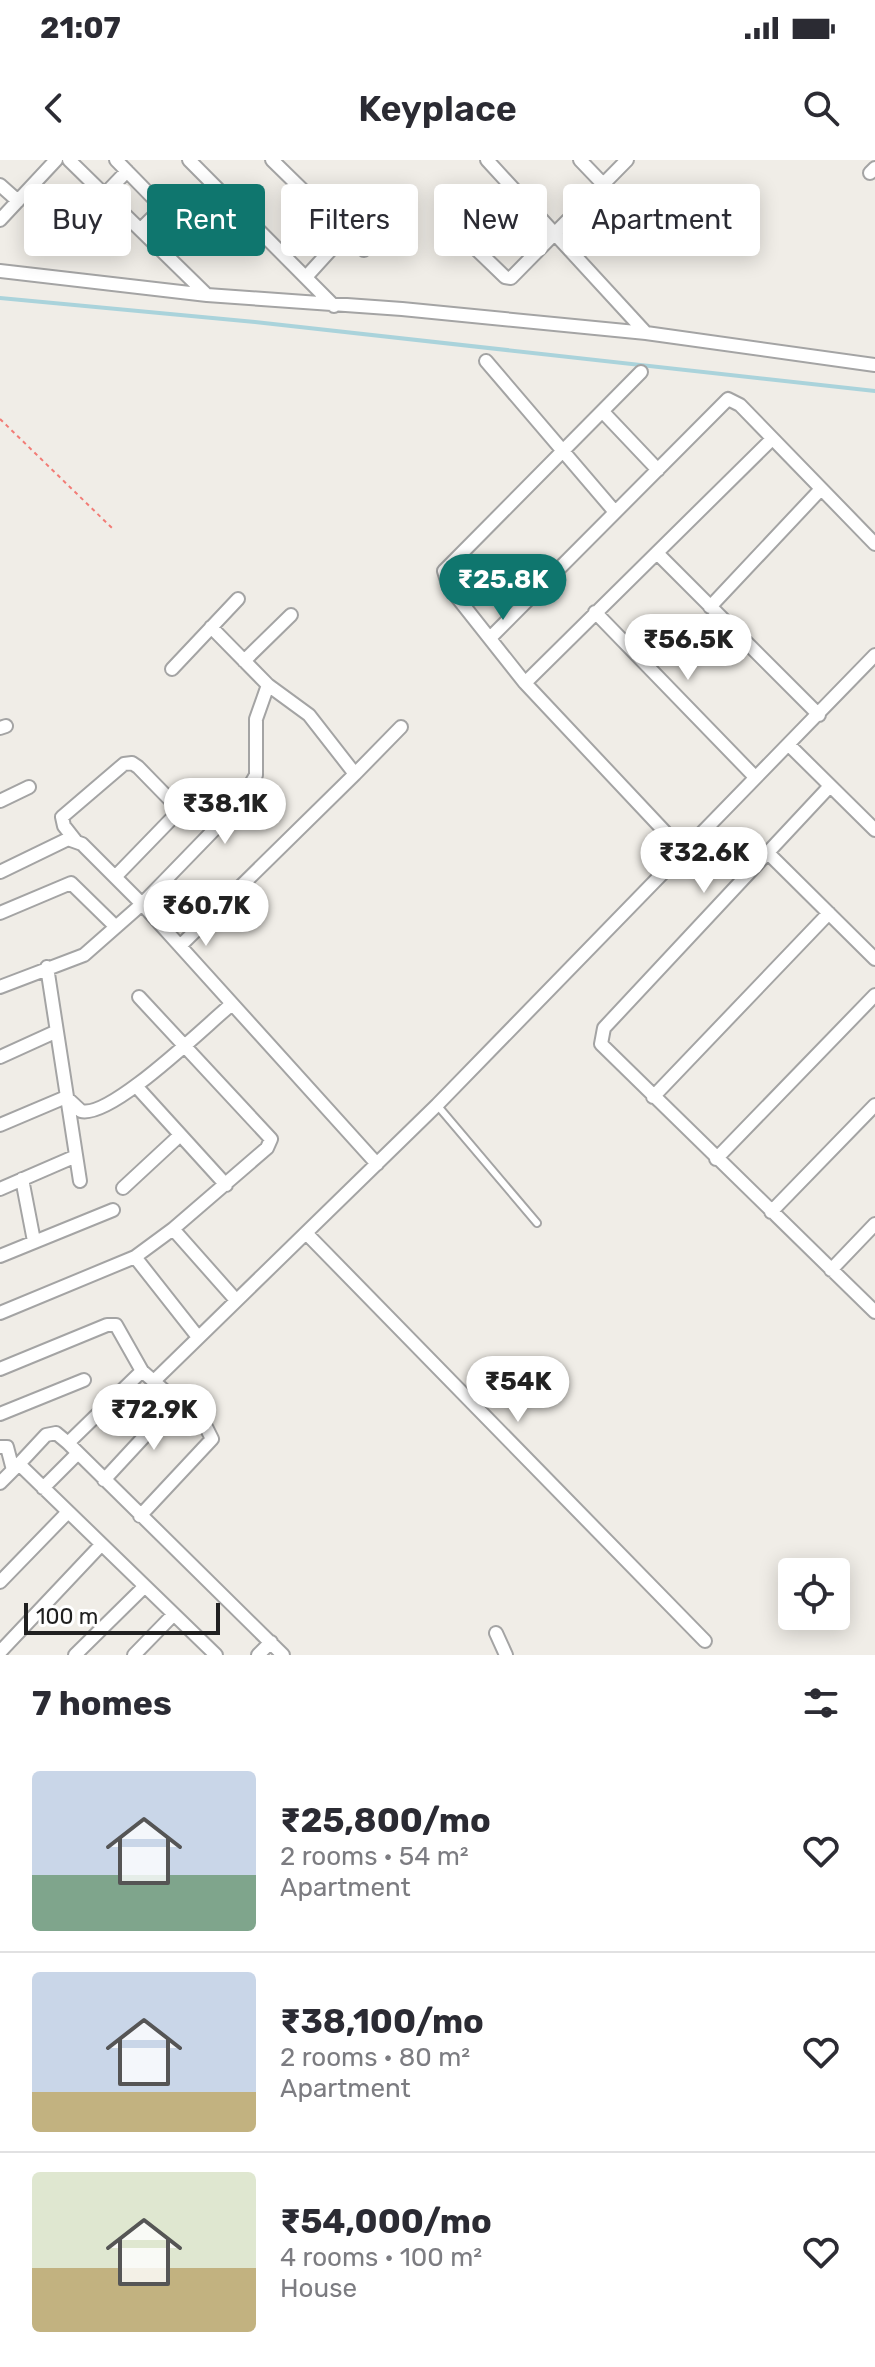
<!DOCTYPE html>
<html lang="en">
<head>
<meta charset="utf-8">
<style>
  :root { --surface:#fff; --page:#f2f2f3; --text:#2b2b33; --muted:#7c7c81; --line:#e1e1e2; --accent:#0f766e }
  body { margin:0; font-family:Rubik,sans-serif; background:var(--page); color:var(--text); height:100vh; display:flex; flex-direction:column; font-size:30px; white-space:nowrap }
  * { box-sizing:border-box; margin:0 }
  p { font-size:26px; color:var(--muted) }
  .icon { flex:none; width:44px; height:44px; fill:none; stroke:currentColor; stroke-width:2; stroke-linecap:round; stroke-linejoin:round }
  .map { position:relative; height:1495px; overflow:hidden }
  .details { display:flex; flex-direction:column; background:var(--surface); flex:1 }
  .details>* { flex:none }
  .hud { position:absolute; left:24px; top:24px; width:828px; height:72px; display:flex; gap:16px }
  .tools { position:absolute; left:778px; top:1398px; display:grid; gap:16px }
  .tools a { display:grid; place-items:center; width:72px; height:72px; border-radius:8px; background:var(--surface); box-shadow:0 4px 20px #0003; font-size:40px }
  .scale { position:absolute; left:24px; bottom:20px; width:196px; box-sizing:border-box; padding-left:8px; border:4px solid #202020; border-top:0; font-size:22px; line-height:28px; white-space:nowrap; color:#202020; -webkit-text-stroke:6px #fff; paint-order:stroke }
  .price { position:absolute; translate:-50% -68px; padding:0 18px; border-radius:28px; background:#fff; color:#222; font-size:26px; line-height:52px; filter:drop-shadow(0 2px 4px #0008) }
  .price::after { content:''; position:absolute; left:50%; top:48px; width:24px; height:18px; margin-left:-12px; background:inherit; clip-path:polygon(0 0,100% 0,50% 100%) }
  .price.selected { background:var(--accent); color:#fff }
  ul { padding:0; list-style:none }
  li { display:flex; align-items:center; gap:24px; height:200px; padding:0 32px }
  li+li { border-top:2px solid var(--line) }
  li span { display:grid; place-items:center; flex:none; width:224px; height:160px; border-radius:8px; color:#555 }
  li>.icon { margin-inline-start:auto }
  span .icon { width:96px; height:96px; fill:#fffc; stroke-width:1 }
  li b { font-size:34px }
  h2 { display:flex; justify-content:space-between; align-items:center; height:96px; padding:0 32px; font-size:34px }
  .tag { padding:0 28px; border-radius:8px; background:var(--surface); box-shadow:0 4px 20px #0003; font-size:28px; line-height:72px }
  .tag.selected { background:var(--accent); color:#fff }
  .status { display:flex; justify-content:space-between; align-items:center; height:56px; padding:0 40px; background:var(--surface); direction:ltr }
  .status svg { height:22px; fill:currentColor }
  header { display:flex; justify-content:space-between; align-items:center; height:104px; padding:0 32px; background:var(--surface); font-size:36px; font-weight:600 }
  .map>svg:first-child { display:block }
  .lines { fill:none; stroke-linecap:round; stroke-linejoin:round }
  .stream { stroke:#aad3db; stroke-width:4 }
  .service-casing { stroke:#a4a4a4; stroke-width:10 }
  .minor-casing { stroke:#a4a4a4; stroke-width:16 }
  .path { stroke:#f27c76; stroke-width:2; stroke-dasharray:4 4; stroke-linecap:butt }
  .service { stroke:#fff; stroke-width:6 }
  .minor { stroke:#fff; stroke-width:12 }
</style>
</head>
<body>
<div class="status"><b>21:07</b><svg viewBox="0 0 49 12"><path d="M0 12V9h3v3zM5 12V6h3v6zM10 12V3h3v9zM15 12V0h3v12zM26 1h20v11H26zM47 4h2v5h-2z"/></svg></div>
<header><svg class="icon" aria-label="back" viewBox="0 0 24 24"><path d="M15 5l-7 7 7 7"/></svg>Keyplace<svg class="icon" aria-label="search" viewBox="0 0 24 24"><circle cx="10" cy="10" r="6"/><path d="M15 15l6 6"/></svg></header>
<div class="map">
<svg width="875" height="1495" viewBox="0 0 875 1495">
  <rect width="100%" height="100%" fill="#f0ede7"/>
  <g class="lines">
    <path class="stream" d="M0 138 255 162 875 231"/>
    <g class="service-casing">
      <path id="service" d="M437 945 537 1063"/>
    </g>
    <g class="minor-casing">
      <path id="minor" d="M69 0 207 135
        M116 0 200 86
        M189 0 334 146
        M272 0 364 90
        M487 0 646 173
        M580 0 602 23
        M870 13 875 8
        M0 25 18 41
        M105 34 127 11
        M444 58 505 117 511 118 627 0
        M0 60 56 0
        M141 69 162 48
        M0 111 207 135 402 149 646 173 875 205
        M306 117 346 73
        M486 201 615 352
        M603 252 658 310
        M657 393 819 555
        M710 447 821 329
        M595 452 755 617
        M491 477 728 239 740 245 875 384
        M244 501 291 455
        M172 509 238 439
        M525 523 449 427 444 411 641 212
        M0 568 6 566
        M789 585 875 670
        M355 614 401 567
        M830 626 604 868 601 884 875 1152
        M0 641 29 627
        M75 680 64 666 62 657 124 604 132 603 138 607 180 650 115 717
        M682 690 525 523 772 279
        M768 693 875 799
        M0 712 68 679 82 684 142 744 377 1004
        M0 753 71 723 116 767
        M180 786 355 614 309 555 268 525
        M47 807 80 1021
        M0 827 84 795 142 744 239 644 256 615V559L268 525 211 467
        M139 837 271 979 267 988 173 1069 135 1097 198 1177
        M0 897 55 872
        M136 926 226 1025
        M653 937 829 753
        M0 965 66 937 81 951C111 959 205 866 232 844
        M716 999 875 835
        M22 1019 34 1081
        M123 1028 178 977
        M0 1029 76 996
        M771 1052 875 945
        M173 1069 235 1139
        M306 1073 705 1481
        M0 1096 113 1050
        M831 1110 875 1064
        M0 1153 135 1097
        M0 1209 107 1165H116L142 1211 206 1267 212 1279 140 1356
        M154 1221 437 945 875 495
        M0 1254 84 1220
        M68 1283 142 1211
        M0 1287H7L13 1310
        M104 1320 178 1240
        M0 1323 17 1306
        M43 1328 78 1293
        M0 1422 67 1353
        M496 1473 506 1495
        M0 1492 100 1386
        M75 1495 143 1428
        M134 1495 172 1456
        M216 1495 19 1304 46 1275 56 1273 68 1283 283 1495
        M258 1495 271 1482"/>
    </g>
    <path class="path" d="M0 259 112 368"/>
    <use href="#service" class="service"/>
    <use href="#minor" class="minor"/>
  </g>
</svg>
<div class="tools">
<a><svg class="icon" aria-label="locate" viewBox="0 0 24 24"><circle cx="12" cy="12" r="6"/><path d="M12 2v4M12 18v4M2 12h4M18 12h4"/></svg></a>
</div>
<div class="scale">100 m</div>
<b class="price selected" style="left:503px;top:462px">₹25.8K</b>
<b class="price" style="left:688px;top:522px">₹56.5K</b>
<b class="price" style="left:225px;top:686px">₹38.1K</b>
<b class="price" style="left:704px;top:735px">₹32.6K</b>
<b class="price" style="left:206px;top:788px">₹60.7K</b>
<b class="price" style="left:518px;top:1264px">₹54K</b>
<b class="price" style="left:154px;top:1292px">₹72.9K</b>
<div class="hud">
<a class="tag">Buy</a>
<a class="tag selected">Rent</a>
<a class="tag">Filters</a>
<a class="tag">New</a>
<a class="tag">Apartment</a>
</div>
</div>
<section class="details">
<h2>7 homes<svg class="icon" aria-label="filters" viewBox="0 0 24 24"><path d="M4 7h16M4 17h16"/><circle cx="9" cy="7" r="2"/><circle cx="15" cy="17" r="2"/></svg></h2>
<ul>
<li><span style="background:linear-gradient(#c9d6e8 65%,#7fa58c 0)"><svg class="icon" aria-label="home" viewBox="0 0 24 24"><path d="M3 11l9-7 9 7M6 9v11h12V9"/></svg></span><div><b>₹25,800/mo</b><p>2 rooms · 54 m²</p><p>Apartment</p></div><svg class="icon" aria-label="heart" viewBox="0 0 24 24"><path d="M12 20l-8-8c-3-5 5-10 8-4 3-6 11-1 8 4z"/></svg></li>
<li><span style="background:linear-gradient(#c9d6e8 75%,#c2b280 0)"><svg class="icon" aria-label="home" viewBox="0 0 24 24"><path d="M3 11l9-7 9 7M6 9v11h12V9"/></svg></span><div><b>₹38,100/mo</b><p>2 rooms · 80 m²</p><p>Apartment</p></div><svg class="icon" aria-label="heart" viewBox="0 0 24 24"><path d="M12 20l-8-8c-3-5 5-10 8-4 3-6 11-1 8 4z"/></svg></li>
<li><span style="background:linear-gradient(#dfe7d0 60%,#c2b280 0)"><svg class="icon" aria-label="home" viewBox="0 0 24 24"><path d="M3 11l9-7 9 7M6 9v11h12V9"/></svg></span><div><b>₹54,000/mo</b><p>4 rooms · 100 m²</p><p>House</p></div><svg class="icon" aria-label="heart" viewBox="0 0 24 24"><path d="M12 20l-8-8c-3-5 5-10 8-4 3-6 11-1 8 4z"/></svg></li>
</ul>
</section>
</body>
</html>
